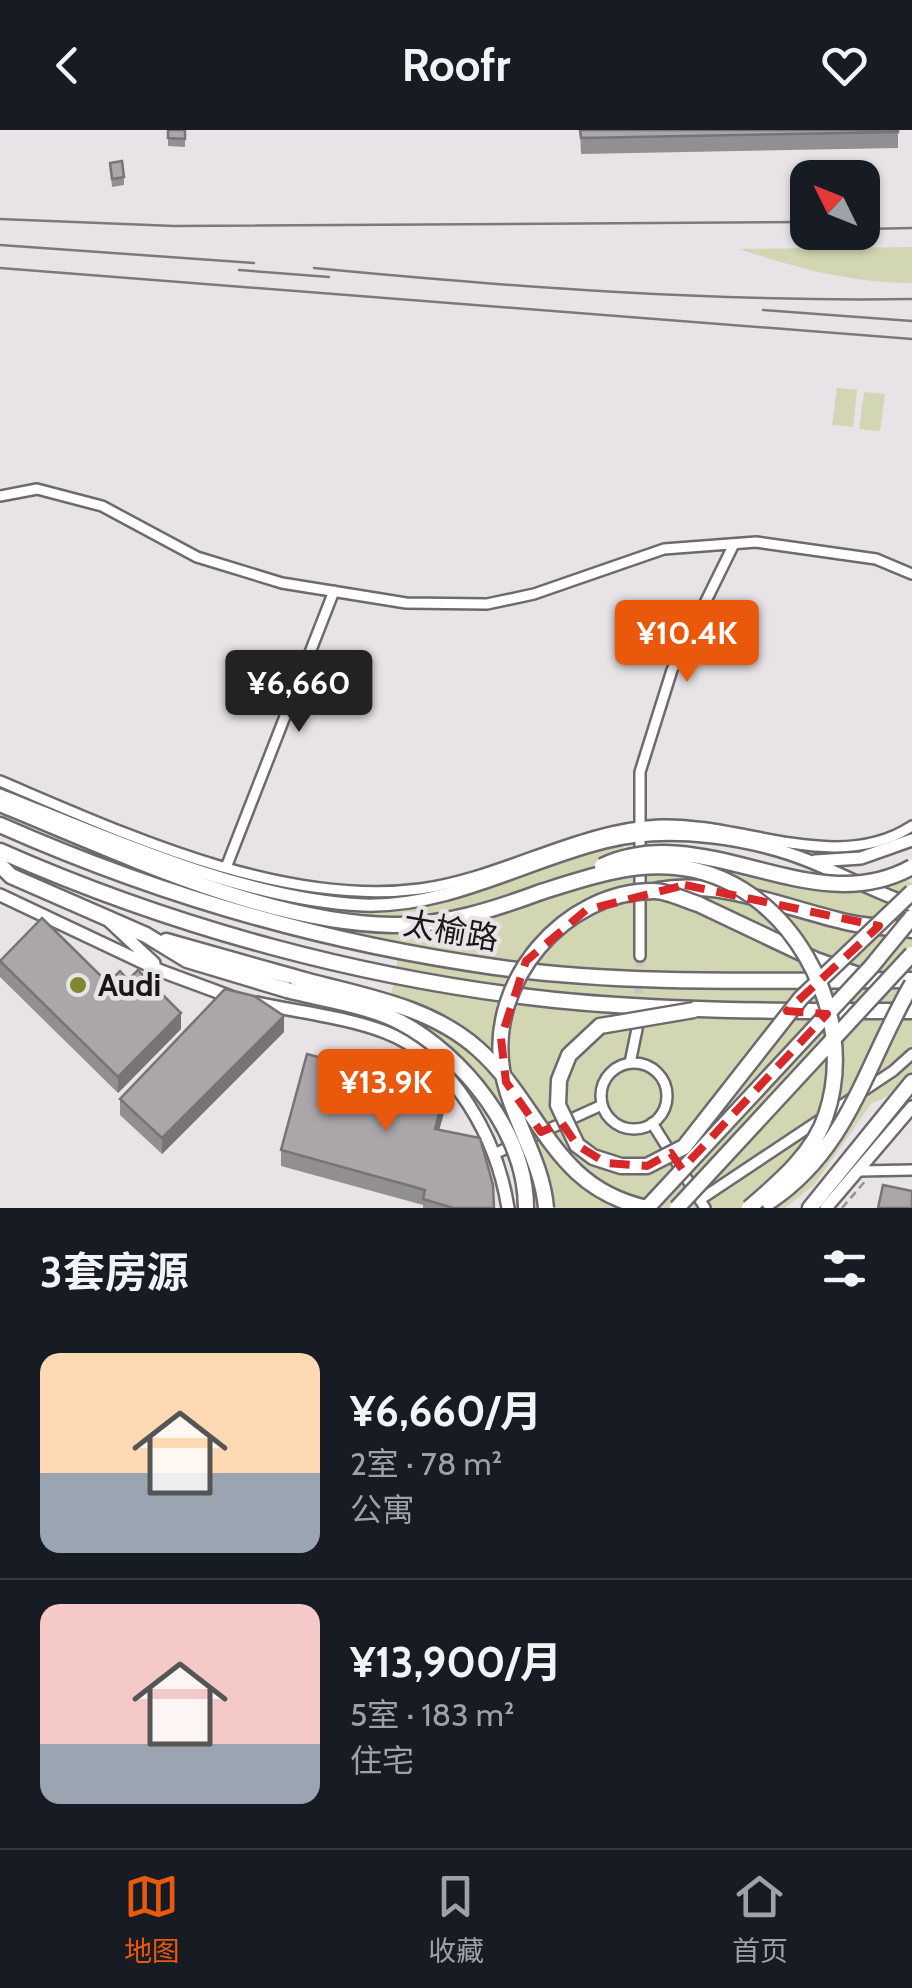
<!DOCTYPE html>
<html lang="zh">
<head>
<meta charset="utf-8">
<style>
  :root { --surface:#171b24; --page:#20242c; --text:#f1f3f6; --muted:#9ea1a6; --line:#363941; --accent:#ea580c }
  body { margin:0; font-family:Cabin,"Noto Sans SC",sans-serif; background:var(--page); color:var(--text); height:100vh; display:flex; flex-direction:column; font-size:38px; white-space:nowrap }
  * { box-sizing:border-box; margin:0 }
  p { font-size:32px; color:var(--muted) }
  .icon { flex:none; width:55px; height:55px; fill:none; stroke:currentColor; stroke-width:2; stroke-linecap:round; stroke-linejoin:round }
  .map { position:relative; height:1078px; overflow:hidden }
  .details { display:flex; flex-direction:column; background:var(--surface); flex:1 }
  .details>* { flex:none }
  .needle { width:65px; rotate:313deg }
  .tools { position:absolute; left:790px; top:30px; display:grid; gap:20px }
  .tools a { display:grid; place-items:center; width:90px; height:90px; border-radius:20px; background:var(--surface); box-shadow:0 2px 8px #0004; font-size:50px }
  .price { position:absolute; translate:-50% -85px; padding:0 22px; border-radius:10px; background:var(--accent); color:#fff; font-size:32px; line-height:65px; filter:drop-shadow(0 2px 5px #0008) }
  .price::after { content:''; position:absolute; left:50%; top:60px; width:30px; height:22px; margin-left:-15px; background:inherit; clip-path:polygon(0 0,100% 0,50% 100%) }
  .price.active { background:#222; color:#fff }
  ul { padding:0; list-style:none }
  li { display:flex; align-items:center; gap:30px; height:250px; padding:0 40px }
  li+li { border-top:2px solid var(--line) }
  li span { display:grid; place-items:center; flex:none; width:280px; height:200px; border-radius:20px; color:#555 }
  li>.icon { margin-inline-start:auto }
  span .icon { width:120px; height:120px; fill:#fffc; stroke-width:1 }
  li b { font-size:42px }
  h2 { display:flex; justify-content:space-between; align-items:center; height:120px; padding:0 40px; font-size:42px }
  header { display:flex; justify-content:space-between; align-items:center; height:130px; padding:0 40px; background:var(--surface); font-size:45px; font-weight:700 }
  .tabs { display:flex; justify-content:space-around; align-items:center; height:140px; border-top:2px solid var(--line); background:var(--surface); font-size:28px; color:var(--muted) }
  .tabs a { display:grid; justify-items:center; gap:5px }
  .tabs .active { color:var(--accent) }
  .map>svg:first-child { display:block }
  .green { fill:#d2d6b2 }
  .lines { fill:none; stroke-linecap:round; stroke-linejoin:round }
  .minor-tunnel { stroke:#c8c4c8; stroke-width:9; stroke-dasharray:9 4.5; stroke-linecap:butt }
  .minor-casing { stroke:#6d696d; stroke-width:14 }
  .major-casing { stroke:#6d696d; stroke-width:16 }
  .highway-casing { stroke:#6d696d; stroke-width:19 }
  .path { stroke:#949194; stroke-width:2.5; stroke-dasharray:8 5; stroke-linecap:butt }
  .minor { stroke:#fff; stroke-width:9 }
  .major { stroke:#fff; stroke-width:11 }
  .highway { stroke:#fff; stroke-width:14 }
  .rail { stroke:#7c797c; stroke-width:2.5 }
  .highway-bridge-casing { stroke:#6d696d; stroke-width:19; stroke-linecap:butt }
  .highway-bridge { stroke:#fff; stroke-width:14 }
  .wall { fill:#928f92 }
  .shaded-wall { fill:#777477 }
  .building { fill:#aaa6aa; stroke:#777477; stroke-width:2.5 }
  .marked { fill:none; stroke:#d62828; stroke-width:8; stroke-dasharray:20 12; stroke-linejoin:round }
  .poi-dot { fill:#828631; stroke:#e7e3e7; stroke-width:4 }
  .labels { text-anchor:middle; stroke-width:9; stroke-linejoin:round; paint-order:stroke }
  .street-label { font-size:32px; fill:#181618; stroke:#e7e3e7 }
  .poi-label { font-size:32px; font-weight:bold; fill:#181618; stroke:#e7e3e7; text-anchor:start }
</style>
</head>
<body>
<header><svg class="icon" aria-label="back" viewBox="0 0 24 24"><path d="M15 5l-7 7 7 7"/></svg>Roofr<svg class="icon" aria-label="heart" viewBox="0 0 24 24"><path d="M12 20l-8-8c-3-5 5-10 8-4 3-6 11-1 8 4z"/></svg></header>
<div class="map">
<svg width="912" height="1078" viewBox="0 0 912 1078">
  <rect width="100%" height="100%" fill="#e7e3e7"/>
  <path class="green" d="M912 117V153C852 153 796 138 739 119Z
    M837 258 857 260 853 297 832 295Z
    M864 262 885 264 880 301 859 299Z
    M622 712 626 731 696 730 817 761 860 762 904 749 912 753V955L871 974 814 1055 785 1078H553L547 1039 479 947 448 914 396 884 391 865 401 812 315 798 321 774C427 799 522 741 622 712Z"/>
  <g class="lines">
    <path class="minor-tunnel" d="M638 877 640 826"/>
    <g class="minor-casing">
      <path id="minor" d="M0 366 37 359 102 376 197 427 282 453 406 473 487 474 534 464 664 419 756 412 876 429 912 444
        M0 651C125 704 281 777 420 759 503 748 576 699 660 695 741 692 838 745 912 696
        M227 735 334 461
        M640 826V642L672 540 734 414
        M630 933 637 899
        M601 966a33 33 0 1 1 66 0a33 33 0 1 1-66 0Z
        M652 993 705 1078
        M494 1024 602 975
        M859 1041 912 1040
        M701 1069 893 941 912 924"/>
    </g>
    <g class="major-casing">
      <path id="major" d="M0 665C108 708 246 770 363 775 449 778 524 732 605 712 669 695 754 708 814 733 847 747 878 763 912 775
        M815 731 861 728 912 710
        M0 765 161 841 234 868
        M109 791 154 833
        M257 873C298 882 345 887 385 902 454 928 497 1009 508 1078
        M826 1078 912 977"/>
    </g>
    <g class="highway-casing">
      <path id="highway" d="M0 674C118 722 265 793 393 795 443 796 495 779 541 762
        M0 695C158 765 323 813 495 837 632 856 773 850 912 850
        M0 721C174 798 366 850 555 870 674 882 793 881 912 881
        M0 735 11 746 146 805 187 830 287 860
        M658 760C719 749 783 777 842 791 864 797 889 797 912 800
        M698 774 816 830 864 847
        M166 811 294 847
        M810 1078 912 952"/>
    </g>
    <path class="path" d="M842 1078 867 1049"/>
    <use href="#minor" class="minor"/>
    <use href="#major" class="major"/>
    <use href="#highway" class="highway"/>
    <path class="rail" d="M0 89 174 96 808 92
      M862 99 912 98
      M0 115 254 133
      M0 138 912 209
      M314 138C512 157 713 172 912 169
      M239 140 329 147
      M763 180 912 191"/>
    <g class="highway-bridge-casing">
      <path id="highway-bridge" d="M602 736C705 688 811 793 912 737
        M541 762C585 748 628 733 675 737 788 747 861 882 826 985 814 1023 778 1053 749 1078
        M294 847C356 865 428 874 478 919 542 976 551 1057 647 1078
        M287 860C322 869 367 875 400 892 463 925 526 1003 526 1078
        M694 880 600 896 569 925 559 950 558 975 577 1015 593 1027 621 1036H647L684 1017 801 868 912 762
        M769 1072C849 1019 865 935 912 854
        M546 1078C542 1029 510 987 502 939 488 851 564 761 654 761 667 761 685 770 698 774
        M647 1078 871 837 912 787
        M677 1078 912 824"/>
    </g>
    <use href="#highway-bridge" class="highway-bridge"/>
  </g>
  <path class="wall" d="M168 0H185V17L168 16Z
    M580 0H898V18L581 24Z
    M110 33 124 47V55L112 57Z
    M0 831 181 899 118 963 0 847Z
    M284 902 162 1024 120 985V969Z
    M445 979 439 1000 494 1078H423V1075L281 1036V1020Z"/>
  <path class="shaded-wall" d="M181 883V899L118 963V947Z
    M284 886V902L162 1024V1008Z
    M445 962V979L435 1015V999Z"/>
  <path class="building" d="M168 0H185V9L168 8Z
    M580 0H898V2L581 8Z
    M122 31 124 47 112 49 110 33Z
    M42 788 108 853 120 841 128 850 138 840 181 883 118 947 0 831Z
    M225 859 254 866 284 886 162 1008 120 969Z
    M307 924 445 962 435 999 480 1008 493 1055 494 1078H453L423 1069 425 1060 281 1020Z
    M883 1055 912 1061V1078H878Z"/>
  <path class="marked" d="M685 755 879 796 787 881 827 884 682 1039 671 1023 647 1036 606 1033 577 1015 562 993 541 1002 506 952 501 908 526 831 586 780Z"/>
  <circle class="poi-dot" cx="78" cy="855" r="10"/>
  <g class="labels">
    <g class="street-label">
      <text transform="translate(451 801) rotate(10)" y="11">太榆路</text>
    </g>
    <g class="poi-label">
      <text x="98" y="866">Audi</text>
    </g>
  </g>
</svg>
<div class="tools">
<a><svg class="needle" viewBox="-14 -14 28 28"><path d="M0-13l5 13h-10z" fill="#e53935"/><path d="M0 13l5-13h-10z" fill="#9ea1a6"/></svg></a>
</div>
<b class="price" style="left:687px;top:555px">¥10.4K</b>
<b class="price active" style="left:299px;top:605px">¥6,660</b>
<b class="price" style="left:386px;top:1004px">¥13.9K</b>
</div>
<section class="details">
<h2>3套房源<svg class="icon" aria-label="filters" viewBox="0 0 24 24"><path d="M4 7h16M4 17h16"/><circle cx="9" cy="7" r="2"/><circle cx="15" cy="17" r="2"/></svg></h2>
<ul>
<li><span style="background:linear-gradient(#ffd9b3 60%,#9aa5b1 0)"><svg class="icon" aria-label="home" viewBox="0 0 24 24"><path d="M3 11l9-7 9 7M6 9v11h12V9"/></svg></span><div><b>¥6,660/月</b><p>2室 · 78 m²</p><p>公寓</p></div></li>
<li><span style="background:linear-gradient(#f6c9c9 70%,#9aa5b1 0)"><svg class="icon" aria-label="home" viewBox="0 0 24 24"><path d="M3 11l9-7 9 7M6 9v11h12V9"/></svg></span><div><b>¥13,900/月</b><p>5室 · 183 m²</p><p>住宅</p></div></li>
</ul>
</section>
<nav class="tabs">
<a class="active"><svg class="icon" aria-label="map" viewBox="0 0 24 24"><path d="M3 6l6-2 6 2 6-2v14l-6 2-6-2-6 2zM9 4v14M15 6v14"/></svg>地图</a>
<a><svg class="icon" aria-label="saved" viewBox="0 0 24 24"><path d="M7 4h10v16l-5-4-5 4z"/></svg>收藏</a>
<a><svg class="icon" aria-label="home" viewBox="0 0 24 24"><path d="M3 11l9-7 9 7M6 9v11h12V9"/></svg>首页</a>
</nav>
</body>
</html>
